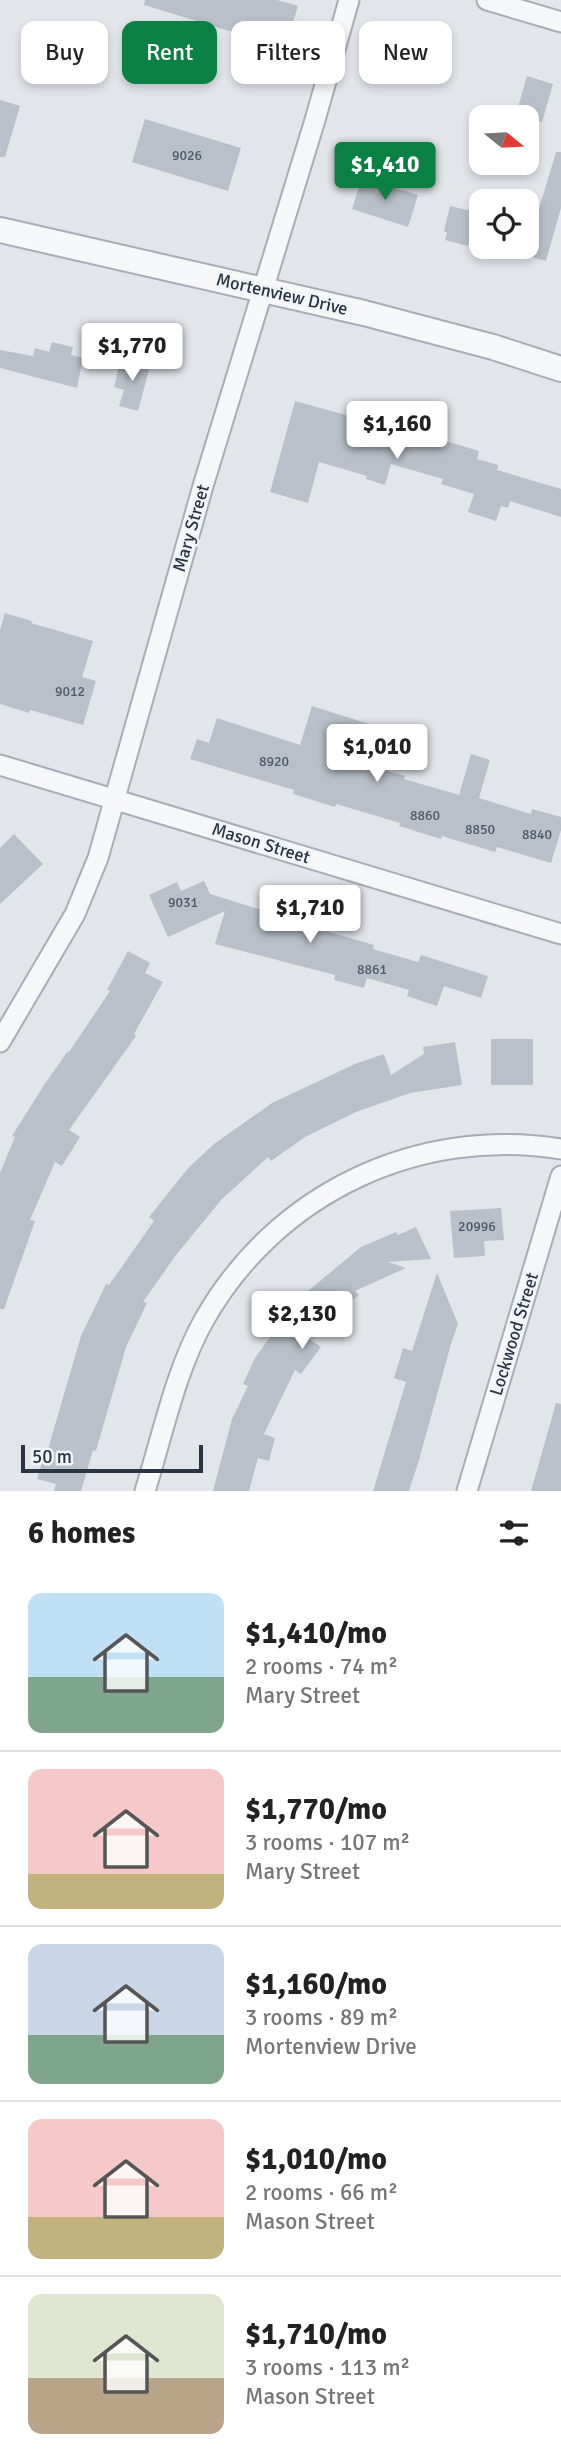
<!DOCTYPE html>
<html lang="en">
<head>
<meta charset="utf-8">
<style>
  :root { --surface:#fff; --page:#f2f2f2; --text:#222; --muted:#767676; --line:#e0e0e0; --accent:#0b8043 }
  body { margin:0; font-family:Signika,sans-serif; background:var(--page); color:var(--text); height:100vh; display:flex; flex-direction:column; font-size:26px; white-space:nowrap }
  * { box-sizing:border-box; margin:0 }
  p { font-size:23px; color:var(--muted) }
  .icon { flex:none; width:38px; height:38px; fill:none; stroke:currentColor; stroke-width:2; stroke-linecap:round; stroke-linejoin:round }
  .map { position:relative; height:1491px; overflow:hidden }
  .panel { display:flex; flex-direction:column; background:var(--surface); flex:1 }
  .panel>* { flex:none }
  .hud { position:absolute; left:21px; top:21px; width:520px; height:63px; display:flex; gap:14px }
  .needle { width:46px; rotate:108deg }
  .tools { position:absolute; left:469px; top:105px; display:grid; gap:14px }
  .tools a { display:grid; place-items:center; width:70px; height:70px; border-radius:14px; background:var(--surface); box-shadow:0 4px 10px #0003; font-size:35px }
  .scale { position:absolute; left:21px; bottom:18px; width:182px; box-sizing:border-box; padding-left:7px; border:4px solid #293544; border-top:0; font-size:19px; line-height:24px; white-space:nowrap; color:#293544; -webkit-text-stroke:5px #f2f5f8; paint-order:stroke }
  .price { position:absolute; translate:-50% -60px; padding:0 16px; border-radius:7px; background:#fff; color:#222; font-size:23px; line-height:46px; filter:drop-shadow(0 2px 4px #0008) }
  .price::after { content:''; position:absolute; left:50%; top:42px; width:21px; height:16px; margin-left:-10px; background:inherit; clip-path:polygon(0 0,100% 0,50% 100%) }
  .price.on { background:var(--accent); color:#fff }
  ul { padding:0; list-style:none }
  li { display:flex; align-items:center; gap:21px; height:175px; padding:0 28px }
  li+li { border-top:2px solid var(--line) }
  li span { display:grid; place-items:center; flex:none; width:196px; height:140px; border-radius:14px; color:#555 }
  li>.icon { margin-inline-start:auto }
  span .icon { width:84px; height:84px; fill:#fffc; stroke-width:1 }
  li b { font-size:30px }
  h2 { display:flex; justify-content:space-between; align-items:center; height:84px; padding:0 28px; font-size:30px }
  .tag { padding:0 24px; border-radius:14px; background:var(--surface); box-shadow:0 4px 10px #0003; font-size:24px; line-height:63px }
  .tag.on { background:var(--accent); color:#fff }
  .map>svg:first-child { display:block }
  .building { fill:#b9c0c9 }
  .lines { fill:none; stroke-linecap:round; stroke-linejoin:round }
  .minor-casing { stroke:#a7adb6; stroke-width:23 }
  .tertiary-casing { stroke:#a7adb6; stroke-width:28 }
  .minor { stroke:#f5f7f9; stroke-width:19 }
  .tertiary { stroke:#f5f7f9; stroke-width:24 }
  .labels { text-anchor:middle; stroke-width:5; stroke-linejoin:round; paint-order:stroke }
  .number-label { font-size:14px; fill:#4d5865 }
  .street-label { font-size:18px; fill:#293544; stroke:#f2f5f8 }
</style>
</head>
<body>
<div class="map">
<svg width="561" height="1491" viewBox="0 0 561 1491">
  <rect width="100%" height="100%" fill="#e2e6eb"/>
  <path class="building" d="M145 0H277L298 6 285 48 144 5Z
    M527 76 553 84 542 122 516 114Z
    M0 100 20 106 5 157H0Z
    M145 119 241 148 228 191 132 162Z
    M556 152H561V208L546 261 521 254 523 247H527V216L536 219Z
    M362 178 418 195 408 227 352 209Z
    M450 206 481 213 476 239 470 238 468 246 445 240 447 233 444 231Z
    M52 342 73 347 71 355 83 358 77 388 0 368V350L33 356 35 348 49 352Z
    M121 358 150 366 138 411 119 406 124 390 114 387Z
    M295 401 382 425 383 422 479 451 477 459 498 465 497 470 561 489V517L510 501 508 508 501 506 496 521 468 512 474 494 441 484 443 479 391 464 385 485 366 479 367 476 319 462 308 503 270 492Z
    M5 613 32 621 31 623 93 641 82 677 96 681 83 725 30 710 29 713 0 704V630Z
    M312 706 388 730 377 768 405 776 404 779 459 795 471 754 490 760 479 798 531 814 532 809 561 817V830L551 863 497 847 495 852 442 836 441 839 399 826 400 823 336 804 335 807 293 794 294 790 190 759 197 739 209 743 217 718 300 745Z
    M14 834 43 864 0 904V848Z
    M204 881 210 894 281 916 323 926 322 930 374 945 373 949 418 962 421 955 488 976 481 998 444 986 437 1006 407 996 409 990 367 978 364 988 334 980 335 975 215 944 225 911 168 937 149 895 177 882 181 891Z
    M128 951 150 963 145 973 163 982 134 1034 136 1036 69 1130 80 1137 62 1166 55 1162 30 1220 35 1221 4 1309H0V1173L15 1137 12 1136 44 1085 68 1051 69 1052 110 991 107 990Z
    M491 1039H533V1085H491Z
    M455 1042 462 1085 410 1093 356 1112 305 1137 271 1161 268 1157 222 1199 176 1255 143 1302 147 1303 126 1347 96 1451 93 1450 81 1491H54L56 1484 37 1479 46 1448 48 1449 81 1336 106 1284 109 1285 154 1221 149 1217 189 1167 214 1144 272 1103 355 1064 384 1054 391 1075 424 1054 423 1047Z
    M501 1208 504 1240 484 1241 485 1256 454 1258 450 1211Z
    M416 1227 431 1259 388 1262 406 1268 355 1291 359 1295 308 1338 321 1347 301 1374 295 1370 264 1434 275 1438 269 1461 258 1458 249 1491H213L232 1419 248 1386 243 1384 255 1358 296 1301 361 1247 396 1232 398 1235Z
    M437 1273 458 1324 451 1344 419 1460 409 1491H373L406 1382 394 1378 403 1348 412 1351Z
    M556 1403 561 1404V1491H531Z"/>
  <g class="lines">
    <g class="minor-casing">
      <path id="minor" d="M487 0 561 22
        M0 765 561 934
        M0 1042 75 914 98 858 203 486 315 120 349 0
        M145 1491C163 1434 175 1372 204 1320 276 1193 418 1126 561 1149
        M467 1491 561 1176"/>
    </g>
    <g class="tertiary-casing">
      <path id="tertiary" d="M0 230 364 313 493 347 561 369"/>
    </g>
    <use href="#minor" class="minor"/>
    <use href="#tertiary" class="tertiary"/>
  </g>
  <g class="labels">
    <g class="number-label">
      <text x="187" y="160">9026</text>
      <text x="70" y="696">9012</text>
      <text x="274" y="766">8920</text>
      <text x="425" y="820">8860</text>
      <text x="480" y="834">8850</text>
      <text x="537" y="839">8840</text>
      <text x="183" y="907">9031</text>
      <text x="372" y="974">8861</text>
      <text x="477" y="1231">20996</text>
    </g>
    <g class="street-label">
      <text transform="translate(282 294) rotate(13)" y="6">Mortenview Drive</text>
      <text transform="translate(191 528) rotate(-74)" y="6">Mary Street</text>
      <text transform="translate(261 843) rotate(17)" y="6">Mason Street</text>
      <text transform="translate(514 1334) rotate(-73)" y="6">Lockwood Street</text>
    </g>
  </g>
</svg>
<div class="tools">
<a><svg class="needle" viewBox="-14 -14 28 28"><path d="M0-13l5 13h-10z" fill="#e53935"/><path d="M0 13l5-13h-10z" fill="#767676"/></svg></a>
<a><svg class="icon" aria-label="locate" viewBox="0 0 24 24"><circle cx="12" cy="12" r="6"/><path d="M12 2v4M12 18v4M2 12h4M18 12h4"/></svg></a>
</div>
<div class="scale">50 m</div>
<b class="price on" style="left:385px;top:202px">$1,410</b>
<b class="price" style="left:132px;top:383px">$1,770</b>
<b class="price" style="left:397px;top:461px">$1,160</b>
<b class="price" style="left:377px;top:784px">$1,010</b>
<b class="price" style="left:310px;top:945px">$1,710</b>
<b class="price" style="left:302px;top:1351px">$2,130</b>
<div class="hud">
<a class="tag">Buy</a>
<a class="tag on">Rent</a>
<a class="tag">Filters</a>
<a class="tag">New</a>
</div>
</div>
<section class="panel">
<h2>6 homes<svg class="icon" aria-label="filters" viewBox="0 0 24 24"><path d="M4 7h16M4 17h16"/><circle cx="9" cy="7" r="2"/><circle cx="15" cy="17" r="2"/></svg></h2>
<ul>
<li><span style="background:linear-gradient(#bfe0f5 60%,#7fa58c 0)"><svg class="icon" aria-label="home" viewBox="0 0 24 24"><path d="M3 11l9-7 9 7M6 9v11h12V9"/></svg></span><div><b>$1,410/mo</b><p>2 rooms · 74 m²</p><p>Mary Street</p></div></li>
<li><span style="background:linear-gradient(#f6c9c9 75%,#c2b280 0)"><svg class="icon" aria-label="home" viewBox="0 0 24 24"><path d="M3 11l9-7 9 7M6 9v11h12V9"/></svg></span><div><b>$1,770/mo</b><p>3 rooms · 107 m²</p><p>Mary Street</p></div></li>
<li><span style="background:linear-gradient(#c9d6e8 65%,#7fa58c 0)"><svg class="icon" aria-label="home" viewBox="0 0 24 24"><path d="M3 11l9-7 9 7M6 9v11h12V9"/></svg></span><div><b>$1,160/mo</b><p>3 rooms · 89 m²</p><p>Mortenview Drive</p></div></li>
<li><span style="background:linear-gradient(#f6c9c9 70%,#c2b280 0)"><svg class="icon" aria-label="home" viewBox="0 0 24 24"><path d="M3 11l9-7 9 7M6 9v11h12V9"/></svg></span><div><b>$1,010/mo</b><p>2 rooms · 66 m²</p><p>Mason Street</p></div></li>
<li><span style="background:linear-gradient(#dfe7d0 60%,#b9a48a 0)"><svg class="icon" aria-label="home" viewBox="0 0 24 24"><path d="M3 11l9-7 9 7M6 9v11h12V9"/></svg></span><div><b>$1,710/mo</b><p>3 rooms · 113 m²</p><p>Mason Street</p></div></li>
</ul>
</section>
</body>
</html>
